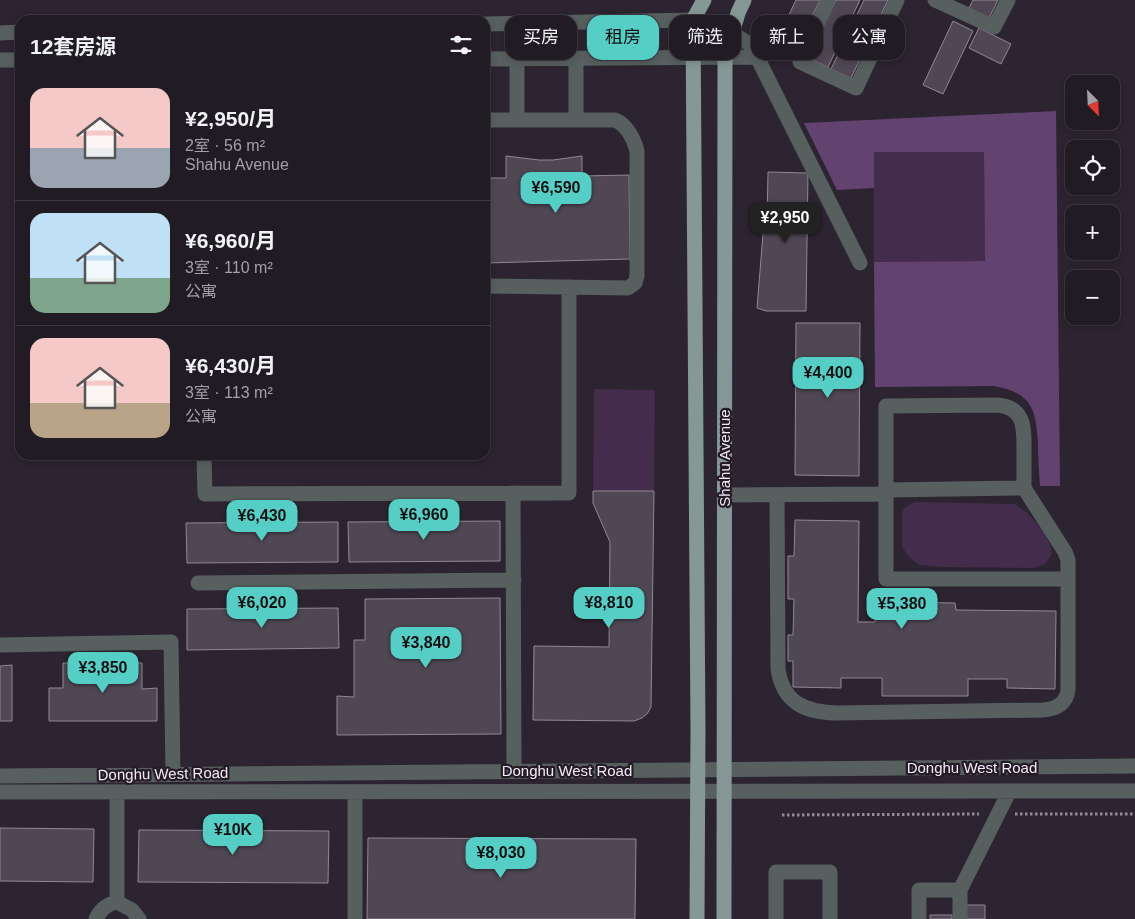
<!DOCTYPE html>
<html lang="zh">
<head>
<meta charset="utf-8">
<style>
  :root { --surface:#211b24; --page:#2d2831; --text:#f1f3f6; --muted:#a2a1a6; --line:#3e3941; --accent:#55cec5 }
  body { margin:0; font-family:Arial,"Noto Sans SC",sans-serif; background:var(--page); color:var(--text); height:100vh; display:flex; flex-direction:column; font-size:19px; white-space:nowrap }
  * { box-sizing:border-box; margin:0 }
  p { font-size:16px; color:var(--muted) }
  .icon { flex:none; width:28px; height:28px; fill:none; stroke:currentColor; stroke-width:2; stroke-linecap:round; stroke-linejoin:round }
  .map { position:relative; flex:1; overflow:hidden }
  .panel { position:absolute; left:15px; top:15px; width:475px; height:445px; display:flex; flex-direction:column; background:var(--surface); border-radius:15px; box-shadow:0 2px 8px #0003,0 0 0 1px var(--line) }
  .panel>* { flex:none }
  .banner { position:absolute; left:505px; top:15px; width:475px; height:45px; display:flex; gap:10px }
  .needle { width:32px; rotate:156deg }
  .controls { position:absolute; left:1065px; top:75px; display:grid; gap:10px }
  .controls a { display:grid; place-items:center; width:55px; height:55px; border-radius:10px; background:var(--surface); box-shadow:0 2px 8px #0003,0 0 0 1px var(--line); font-size:25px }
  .price { position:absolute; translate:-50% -42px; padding:0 11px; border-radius:10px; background:var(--accent); color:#111; font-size:16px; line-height:32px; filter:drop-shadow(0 1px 2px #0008) }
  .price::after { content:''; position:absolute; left:50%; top:30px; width:15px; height:11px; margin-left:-8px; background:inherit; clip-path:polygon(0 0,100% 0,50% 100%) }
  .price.selected { background:#222; color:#fff }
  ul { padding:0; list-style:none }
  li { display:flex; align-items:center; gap:15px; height:125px; padding:0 15px }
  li+li { border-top:1px solid var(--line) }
  li span { display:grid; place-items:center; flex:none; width:140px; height:100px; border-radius:15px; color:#555 }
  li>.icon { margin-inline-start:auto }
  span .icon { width:60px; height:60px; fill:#fffc; stroke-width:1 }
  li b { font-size:21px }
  h2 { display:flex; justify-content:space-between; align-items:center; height:60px; padding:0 15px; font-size:21px }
  .tag { padding:0 18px; border-radius:15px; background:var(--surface); box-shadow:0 2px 8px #0003,0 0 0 1px var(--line); font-size:18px; line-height:45px }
  .tag.selected { background:var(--accent); color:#111 }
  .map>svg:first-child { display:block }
  .green { fill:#442c4d }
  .forest { fill:#62436f }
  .building { fill:#504754; stroke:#928796 }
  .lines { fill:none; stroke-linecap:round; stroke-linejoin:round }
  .path { stroke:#928b95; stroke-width:3; stroke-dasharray:2.5 2.5; stroke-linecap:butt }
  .minor { stroke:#57605f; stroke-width:15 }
  .major { stroke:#869896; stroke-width:15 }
  .labels { text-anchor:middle; stroke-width:4.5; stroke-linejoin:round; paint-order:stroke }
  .street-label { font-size:15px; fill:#f1ebf4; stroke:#231a26 }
</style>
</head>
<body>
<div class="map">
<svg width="1135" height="919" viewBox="0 0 1135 919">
  <rect width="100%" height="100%" fill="#2c2430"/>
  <path class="green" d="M984 151 985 261 874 262V152Z
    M594 389 655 390 654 491H593Z
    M915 502 1014 504C1029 511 1051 537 1052 554L1046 563 1035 568 941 567 919 565 909 557 902 547V514L904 508Z"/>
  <path class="forest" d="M1056 111 1060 486H1040C1039 472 1038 458 1038 444 1036 409 1032 393 994 386L875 387 874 262 985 261 984 152H874V188L837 190 804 123Z"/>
  <path class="building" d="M796 0H820L795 51 776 42Z
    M836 0H860L828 67 808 58Z
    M864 0H888L851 78 831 69Z
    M973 0H998L989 18 969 8Z
    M953 21 973 31 943 94 923 85Z
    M979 28 1011 44 1001 64 969 48Z
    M506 156 539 160H553L582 156V176L629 175 630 259 485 263V178H506Z
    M768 172 808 173 806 311H766L757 308 764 222H767Z
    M796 323H860L859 476 795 475Z
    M593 491H654L651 707 647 714 642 718 634 721 533 720 534 646 609 647 610 542 593 503Z
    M795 520 859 521 858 622H875V610H897V602L955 603 956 610 1056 611 1055 689 1007 688V679H968V696H882V678H841V688L793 687V661H788V635H793L794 599H788V556H794Z
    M500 521V561L349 562 348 522Z
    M338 522V562L187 563 186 523Z
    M500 598 501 734 337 735V696L354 697V640H365V599Z
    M338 608 339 648 187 650V609Z
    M63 663H142V689L157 688V721H49V688H63Z
    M12 665V721H0V666Z
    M0 828 94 829 93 882 0 881Z
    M139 830 329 831 328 883 138 882Z
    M368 838 636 839 635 919H367Z
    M964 905H985V919H964Z
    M930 915H952V919H930Z"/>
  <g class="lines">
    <path class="path" d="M1015 814H1135
      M782 815 979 814"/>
    <path class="minor" d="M828 0 800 62 856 88 897 0
      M935 0 994 27 1008 0
      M485 24 693 20 732 33 751 45 860 263
      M0 33 20 32
      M485 59 756 57
      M0 60H20
      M485 120H615C627 125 634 139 637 151V276L635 283 628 288 485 286
      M517 120V59
      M576 120V58
      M204 455 205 494 569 493V287
      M1024 488C1024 476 1024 464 1024 452 1024 430 1026 407 997 405L886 406V579H1068
      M513 493 514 771
      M725 495 886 494
      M777 495 778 669C783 703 805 712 836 713L1043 710C1057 709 1066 704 1068 690V560L1065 552 1024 488 886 490
      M198 583 514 580
      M0 645 171 642 173 774
      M0 776 1135 766
      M0 792 1135 791
      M117 792V902
      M355 792V919
      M96 919C100 910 107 904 117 902L132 910 139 919
      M776 919V872H830V919
      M919 919V890H960
      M960 919V890L1009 792"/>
    <path class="major" d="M697 919 698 729 693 20 704 0
      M724 919 725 57 738 13 744 0"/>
  </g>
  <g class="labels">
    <g class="street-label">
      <text transform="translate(725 458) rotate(-90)" y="5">Shahu Avenue</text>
      <text x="972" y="773">Donghu West Road</text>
      <text x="567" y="776">Donghu West Road</text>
      <text transform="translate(163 774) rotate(-1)" y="5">Donghu West Road</text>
    </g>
  </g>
</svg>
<div class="controls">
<a><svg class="needle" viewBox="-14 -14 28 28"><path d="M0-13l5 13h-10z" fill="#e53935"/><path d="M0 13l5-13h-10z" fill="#a2a1a6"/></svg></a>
<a><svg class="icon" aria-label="locate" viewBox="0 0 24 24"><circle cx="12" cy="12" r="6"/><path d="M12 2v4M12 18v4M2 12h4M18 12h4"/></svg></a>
<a>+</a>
<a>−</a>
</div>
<b class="price" style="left:556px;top:214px">¥6,590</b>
<b class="price selected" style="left:785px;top:244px">¥2,950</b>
<b class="price" style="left:828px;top:399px">¥4,400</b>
<b class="price" style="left:424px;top:541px">¥6,960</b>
<b class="price" style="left:262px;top:542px">¥6,430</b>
<b class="price" style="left:262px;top:629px">¥6,020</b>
<b class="price" style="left:609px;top:629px">¥8,810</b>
<b class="price" style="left:902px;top:630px">¥5,380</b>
<b class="price" style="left:426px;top:669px">¥3,840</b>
<b class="price" style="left:103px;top:694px">¥3,850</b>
<b class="price" style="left:233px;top:856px">¥10K</b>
<b class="price" style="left:501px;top:879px">¥8,030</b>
<div class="banner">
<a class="tag">买房</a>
<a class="tag selected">租房</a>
<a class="tag">筛选</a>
<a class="tag">新上</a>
<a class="tag">公寓</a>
</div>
<section class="panel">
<h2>12套房源<svg class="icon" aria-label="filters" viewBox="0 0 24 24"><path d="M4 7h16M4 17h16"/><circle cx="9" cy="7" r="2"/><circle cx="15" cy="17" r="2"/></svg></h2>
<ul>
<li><span style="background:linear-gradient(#f6c9c9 60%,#9aa5b1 0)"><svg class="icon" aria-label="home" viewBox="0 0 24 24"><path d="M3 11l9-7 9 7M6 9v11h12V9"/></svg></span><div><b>¥2,950/月</b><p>2室 · 56 m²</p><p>Shahu Avenue</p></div></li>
<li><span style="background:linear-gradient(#bfe0f5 65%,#7fa58c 0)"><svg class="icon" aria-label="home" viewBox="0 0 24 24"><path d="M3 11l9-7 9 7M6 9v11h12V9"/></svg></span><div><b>¥6,960/月</b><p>3室 · 110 m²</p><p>公寓</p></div></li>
<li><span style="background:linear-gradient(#f6c9c9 65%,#b9a48a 0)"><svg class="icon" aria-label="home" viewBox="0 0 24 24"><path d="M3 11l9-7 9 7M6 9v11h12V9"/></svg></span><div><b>¥6,430/月</b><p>3室 · 113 m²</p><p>公寓</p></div></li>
</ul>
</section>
</div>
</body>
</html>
